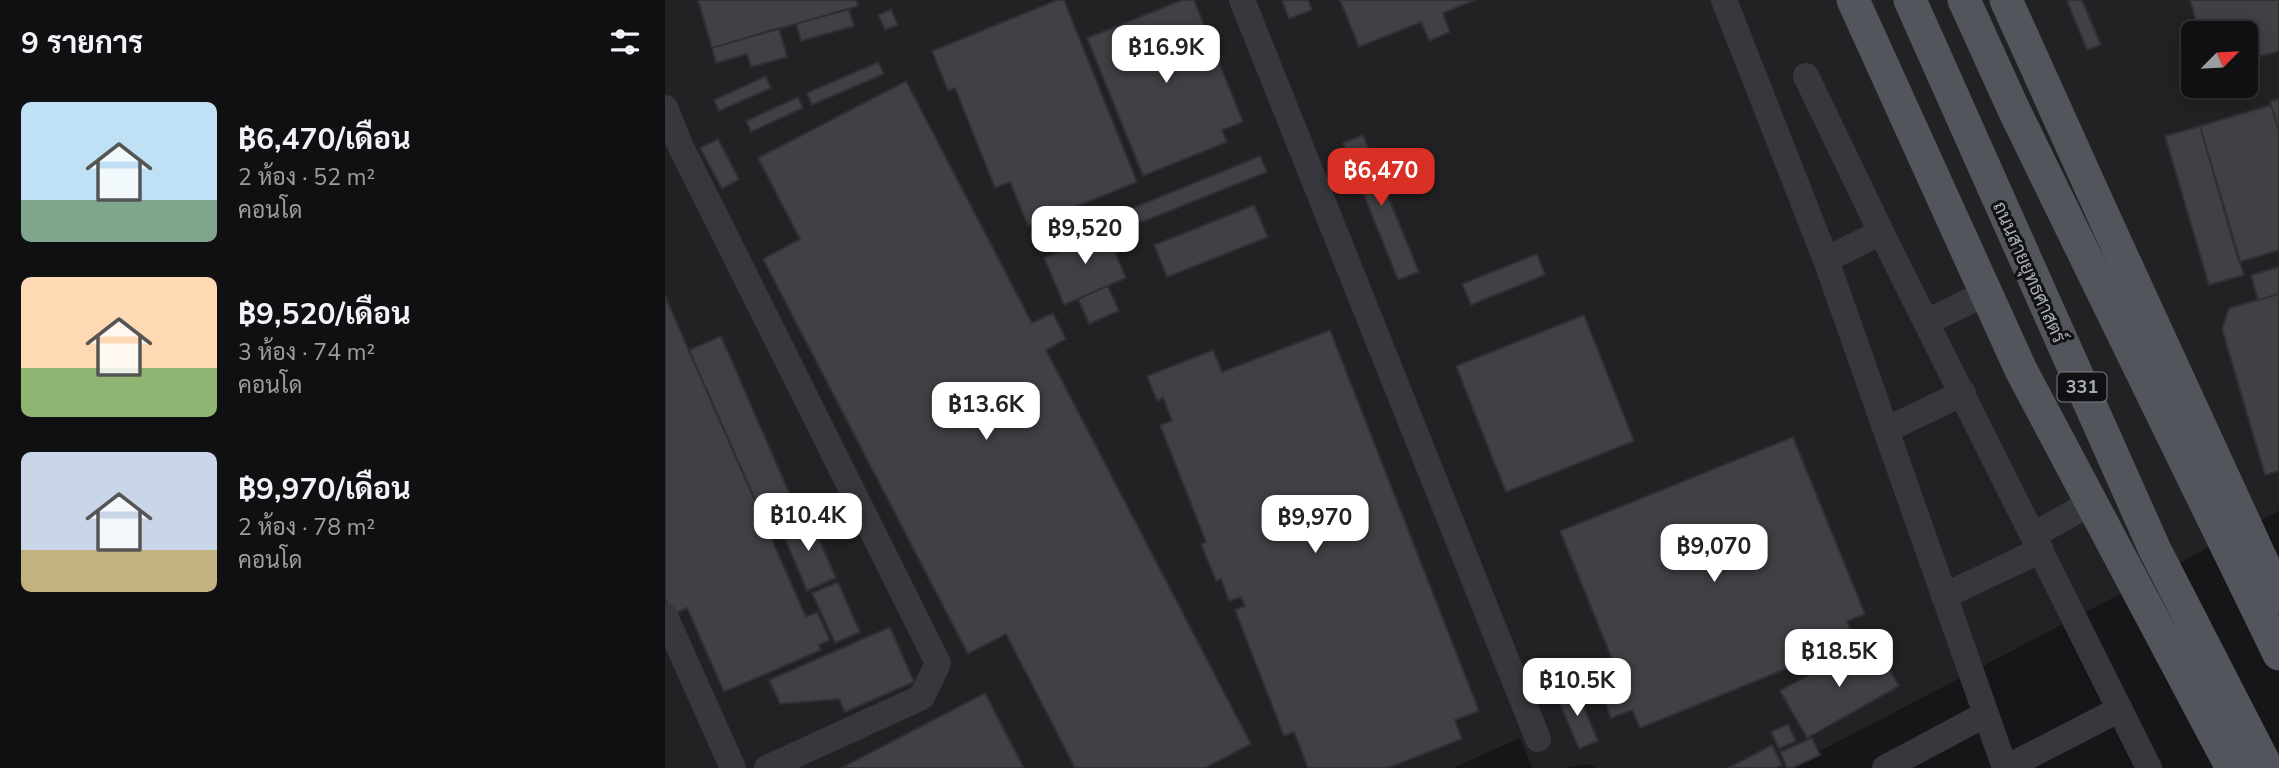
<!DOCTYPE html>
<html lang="th">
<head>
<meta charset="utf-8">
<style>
  :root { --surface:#101012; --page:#19191b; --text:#f1f3f6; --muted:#9c9d9f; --line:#303032; --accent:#d93025 }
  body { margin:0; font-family:"Nunito Sans",Sarabun,sans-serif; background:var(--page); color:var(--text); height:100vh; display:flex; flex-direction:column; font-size:26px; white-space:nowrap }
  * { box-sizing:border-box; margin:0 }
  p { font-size:23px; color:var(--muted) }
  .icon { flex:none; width:38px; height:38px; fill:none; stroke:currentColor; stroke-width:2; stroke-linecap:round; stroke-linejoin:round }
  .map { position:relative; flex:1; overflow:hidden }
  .details { display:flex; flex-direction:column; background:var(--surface); width:665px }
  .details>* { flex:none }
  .needle { width:46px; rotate:66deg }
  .controls { position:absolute; left:1516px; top:21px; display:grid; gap:14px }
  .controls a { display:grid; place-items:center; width:77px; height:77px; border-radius:10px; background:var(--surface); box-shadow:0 4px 18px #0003,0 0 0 2px var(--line); font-size:35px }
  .price { position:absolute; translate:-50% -60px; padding:0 16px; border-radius:14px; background:#fff; color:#222; font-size:23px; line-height:46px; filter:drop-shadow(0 2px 4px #0008) }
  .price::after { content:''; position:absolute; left:50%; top:42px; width:21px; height:16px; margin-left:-10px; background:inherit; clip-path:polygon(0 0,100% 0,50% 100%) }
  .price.current { background:var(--accent); color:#fff }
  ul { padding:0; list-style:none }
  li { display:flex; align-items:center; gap:21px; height:175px; padding:0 21px }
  li span { display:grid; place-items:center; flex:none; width:196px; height:140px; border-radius:10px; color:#555 }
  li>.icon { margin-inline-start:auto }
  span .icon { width:84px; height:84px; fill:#fffc; stroke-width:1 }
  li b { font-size:30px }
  h2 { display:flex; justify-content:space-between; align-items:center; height:84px; padding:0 21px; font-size:30px }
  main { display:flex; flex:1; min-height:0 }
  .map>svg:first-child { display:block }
  .built { fill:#222225; fill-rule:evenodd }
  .building { fill:#404145; stroke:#303034; stroke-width:2 }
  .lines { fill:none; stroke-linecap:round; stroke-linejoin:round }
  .minor { stroke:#37383d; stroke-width:26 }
  .major { stroke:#53555c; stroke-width:33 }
  .labels { text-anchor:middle; stroke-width:6; stroke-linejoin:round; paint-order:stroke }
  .shield { fill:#111113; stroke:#7b7e86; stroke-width:2 }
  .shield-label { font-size:18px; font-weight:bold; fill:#a8adb8 }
  .street-label { font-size:19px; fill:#a8adb8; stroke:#111113 }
</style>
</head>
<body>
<main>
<section class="details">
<h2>9 รายการ<svg class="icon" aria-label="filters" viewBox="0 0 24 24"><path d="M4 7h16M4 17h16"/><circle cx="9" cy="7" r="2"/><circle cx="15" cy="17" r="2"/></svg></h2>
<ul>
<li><span style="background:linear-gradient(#bfe0f5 70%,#7fa58c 0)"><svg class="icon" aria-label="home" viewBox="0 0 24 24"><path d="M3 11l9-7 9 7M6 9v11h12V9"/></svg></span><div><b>฿6,470/เดือน</b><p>2 ห้อง · 52 m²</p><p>คอนโด</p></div></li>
<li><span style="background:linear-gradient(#ffd9b3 65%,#8fb573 0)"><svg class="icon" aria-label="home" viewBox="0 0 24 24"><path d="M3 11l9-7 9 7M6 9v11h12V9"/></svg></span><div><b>฿9,520/เดือน</b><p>3 ห้อง · 74 m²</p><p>คอนโด</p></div></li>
<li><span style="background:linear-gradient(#c9d6e8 70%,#c2b280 0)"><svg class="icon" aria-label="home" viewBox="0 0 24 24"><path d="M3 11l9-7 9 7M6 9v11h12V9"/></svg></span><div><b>฿9,970/เดือน</b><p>2 ห้อง · 78 m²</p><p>คอนโด</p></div></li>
</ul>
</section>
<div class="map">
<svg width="1614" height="768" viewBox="0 0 1614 768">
  <rect width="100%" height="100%" fill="#161618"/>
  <path class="built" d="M0 0H1614V511L1123 768H931L923 764 900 768H867L855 738 788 768H0ZM1528 33H1580V86H1528Z"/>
  <path class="building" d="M33 0H191L193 6 47 48Z
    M392 0H399L472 182 363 226 345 182 330 188 290 88 283 91 267 51Z
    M517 0H529L578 122 557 130 562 142 478 176 422 38Z
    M617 0H643L647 10 624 19Z
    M675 0H810L778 13 785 32 764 41 756 22 694 47Z
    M1405 0H1417L1436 45 1422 50 1402 1Z
    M1525 0H1614V51L1580 61V33H1534Z
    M184 9 189 26 136 41 131 24Z
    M226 9 233 25 220 30 213 15Z
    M114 28 122 57 86 67 82 54 51 63 47 48Z
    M213 62 219 74 147 105 142 93Z
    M101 76 106 88 54 111 49 100Z
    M241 81 367 323 388 313 401 339 381 350 586 744 540 768H410L341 634 303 654 98 259 135 239 93 158Z
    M133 97 138 108 86 132 81 121Z
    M1614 99V132L1605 101Z
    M1606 105 1614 132V250L1574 262 1535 126Z
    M1535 126 1579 275 1544 285 1500 136Z
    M698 135 754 272 733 280 678 143Z
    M53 139 74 179 57 189 35 148Z
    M595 156 602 172 475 223 468 208Z
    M589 205 603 237 502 277 489 245Z
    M439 226 461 278 399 305 379 258 393 252 391 247Z
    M872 254 880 275 806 305 797 284Z
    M1614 267V294L1593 300 1586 275Z
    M443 286 454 311 424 324 413 299Z
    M1614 294V471L1600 475 1557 329 1564 308Z
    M0 296 141 617 152 612 165 640 154 645 156 650 59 692 22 608 7 615 0 599Z
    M919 315 969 441 841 492 791 366Z
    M665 330 814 711 790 720 797 739 723 768H643L629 732 619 736 570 610 580 606 576 597 564 601 556 579 551 581 536 544 541 542 495 425 507 421 498 398 492 401 482 376 548 350 557 372Z
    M56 336 126 497 95 511 24 350Z
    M1128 437 1200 614 1182 621 1190 641 975 728 967 710 946 718 933 684 954 676 895 531Z
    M143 514 171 578 142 591 115 527Z
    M173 582 195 632 170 643 147 593Z
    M225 627 249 682 180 712 174 699 115 704 104 680Z
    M1207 639 1234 686 1142 738 1115 691Z
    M910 686 933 741 914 749 891 694Z
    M320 693 359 768H176Z
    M1123 724 1131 741 1114 749 1106 732Z
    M1147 738 1155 755 1127 768H1122L1115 752Z
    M1107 745 1117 765 1111 768H1063Z"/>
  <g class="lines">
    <path class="minor" d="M577 0 873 739
      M1059 0 1161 260 1340 768
      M1141 76 1216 232 1484 768
      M0 108 16 147 273 663 257 697 102 768
      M1161 260 1216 232
      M1262 322 1321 293
      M1221 430 1298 393
      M1368 535 1426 503
      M1279 596 1376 550
      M0 616 68 768
      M1220 768 1321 714
      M1341 768 1455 709"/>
    <path class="major" d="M1188 0 1356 370 1567 768
      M1245 0 1490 550 1602 768
      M1299 0 1349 110 1614 654
      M1341 0 1444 228 1614 598"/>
  </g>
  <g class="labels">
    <rect class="shield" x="1392.5" y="372.5" width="49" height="29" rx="5"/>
    <g class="shield-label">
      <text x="1417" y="393">331</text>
    </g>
    <g class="street-label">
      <text transform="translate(1365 272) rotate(66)" y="7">ถนนสายยุทธศาสตร์</text>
    </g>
  </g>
</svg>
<div class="controls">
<a><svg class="needle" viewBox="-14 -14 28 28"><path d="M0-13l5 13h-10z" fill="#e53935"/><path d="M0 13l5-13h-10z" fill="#9c9d9f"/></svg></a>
</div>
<b class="price" style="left:501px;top:85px">฿16.9K</b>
<b class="price current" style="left:716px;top:208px">฿6,470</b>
<b class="price" style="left:420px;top:266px">฿9,520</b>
<b class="price" style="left:321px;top:442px">฿13.6K</b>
<b class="price" style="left:143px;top:553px">฿10.4K</b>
<b class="price" style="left:650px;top:555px">฿9,970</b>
<b class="price" style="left:1049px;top:584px">฿9,070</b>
<b class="price" style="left:1174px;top:689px">฿18.5K</b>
<b class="price" style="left:912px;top:718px">฿10.5K</b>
</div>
</main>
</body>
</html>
